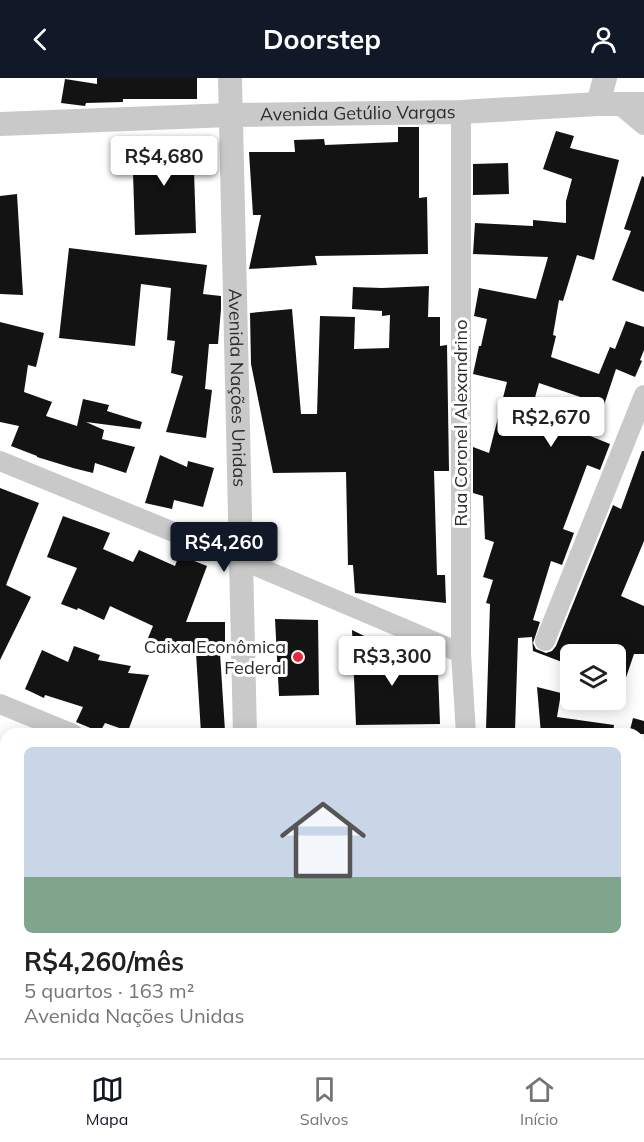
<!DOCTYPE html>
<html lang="pt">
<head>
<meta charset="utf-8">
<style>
  :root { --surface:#fff; --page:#f2f2f2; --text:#202124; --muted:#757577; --line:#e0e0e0; --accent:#111827 }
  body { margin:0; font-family:Mulish,sans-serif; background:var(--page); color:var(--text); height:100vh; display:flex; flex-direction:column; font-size:22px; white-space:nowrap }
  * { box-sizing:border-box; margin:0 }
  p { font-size:20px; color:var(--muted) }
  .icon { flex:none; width:33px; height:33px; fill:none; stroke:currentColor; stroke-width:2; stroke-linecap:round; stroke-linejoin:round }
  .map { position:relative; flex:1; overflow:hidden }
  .sheet { position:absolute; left:0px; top:650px; width:645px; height:332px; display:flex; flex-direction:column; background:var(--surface); border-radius:18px 18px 0 0; box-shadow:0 3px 15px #0003 }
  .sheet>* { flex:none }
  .controls { position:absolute; left:560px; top:566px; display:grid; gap:12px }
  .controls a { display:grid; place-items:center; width:66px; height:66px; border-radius:9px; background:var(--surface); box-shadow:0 3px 15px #0003; font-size:30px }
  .price { position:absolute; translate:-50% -51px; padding:0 14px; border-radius:6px; background:#fff; color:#222; font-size:20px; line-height:39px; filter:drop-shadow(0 2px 3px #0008) }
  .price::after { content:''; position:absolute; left:50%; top:36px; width:18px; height:14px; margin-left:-9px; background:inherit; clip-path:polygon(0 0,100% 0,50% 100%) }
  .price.current { background:var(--accent); color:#fff }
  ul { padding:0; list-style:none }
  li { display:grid; align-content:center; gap:12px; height:318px; padding:0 24px }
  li+li { border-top:2px solid var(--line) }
  li span { display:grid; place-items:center; height:186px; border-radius:9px; color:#555 }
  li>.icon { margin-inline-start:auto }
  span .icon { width:108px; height:108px; fill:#fffc; stroke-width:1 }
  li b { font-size:26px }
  header { display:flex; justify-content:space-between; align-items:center; height:78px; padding:0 24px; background:var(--accent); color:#fff; font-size:27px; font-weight:700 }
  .dock { display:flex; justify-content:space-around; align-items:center; height:84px; border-top:2px solid var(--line); background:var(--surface); font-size:16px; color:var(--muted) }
  .dock a { display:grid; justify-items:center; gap:3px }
  .dock .current { color:var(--accent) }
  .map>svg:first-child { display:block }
  .building { fill:#131313 }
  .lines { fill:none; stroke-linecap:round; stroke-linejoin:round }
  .minor { stroke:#c9c9c9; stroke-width:20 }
  .tertiary { stroke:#c9c9c9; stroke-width:24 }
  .poi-dot { fill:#eb2636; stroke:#fff; stroke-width:2 }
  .labels { text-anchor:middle; stroke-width:6; stroke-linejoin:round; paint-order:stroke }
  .street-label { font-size:18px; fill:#2c2c2c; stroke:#fff }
  .poi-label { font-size:18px; fill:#2c2c2c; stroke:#fff; text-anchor:end }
</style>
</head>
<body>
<header><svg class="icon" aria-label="back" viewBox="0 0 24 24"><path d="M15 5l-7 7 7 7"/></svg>Doorstep<svg class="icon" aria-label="person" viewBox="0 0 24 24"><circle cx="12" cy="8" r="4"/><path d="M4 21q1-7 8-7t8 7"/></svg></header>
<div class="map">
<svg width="644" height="980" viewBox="0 0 644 980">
  <rect width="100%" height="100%" fill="#fff"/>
  <path class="building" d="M97 0H197V21H123V24L86 25 85 28 61 25 65 1 97 6Z
    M398 49H419V120L427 119 428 176 315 178 317 187 249 191 261 137H253L249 74H295L294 62 324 61 325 67 398 64Z
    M556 53 574 58 570 70 619 82 594 182 577 177 563 223 559 222 553 257 556 258 551 279 599 296 610 269 615 271 626 243 644 249V272L640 282 642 283 635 299 616 291 604 327 539 305 531 334 610 366 600 392 587 387 563 451 574 455 562 487 551 483 533 542 540 544 533 565 536 571 546 575 552 573 556 568 613 427 621 431 642 373H644V463L621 518 644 528V576H634L617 626 615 625V576H570V587L533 573 532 559 518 560 515 653 486 651 490 526 486 525 493 502 483 499 494 464 485 461 483 418 473 415V369L489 375 507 304 473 296 479 268H481L487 241 474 238 479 210 536 221 548 179 473 176 475 145 533 148V142L566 145V123L572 101 543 91Z
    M193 61 196 155 135 157 132 63Z
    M508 85 509 116 473 117V86Z
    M642 98 644 99V214L612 202 631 153 624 151Z
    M17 116 23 217 0 216V118Z
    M69 170 207 187 203 216 221 218V231L218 266H209L205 311 212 312 206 360 166 354 183 298 171 295 175 263 167 262 171 210 141 206 135 268 59 260Z
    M429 208 428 239H440V268L447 267 449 393H434L437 497H445L446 525 355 515 353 487H348L346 394 273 395 251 286 250 235 292 231 301 336H317L320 238 355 239 354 271 389 270 390 237 382 238V233L352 231 353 209 382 210Z
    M0 244 44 255 36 289 28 287 24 314 52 324 46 338 77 348 83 321 109 327 107 333 142 344 140 351 86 344 104 352 102 361 135 369 126 395 95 385 93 395 73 390 37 379V378L11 368 19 348 0 344Z
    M160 377 187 389 188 383 214 390 203 429 174 422 172 431 145 425Z
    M0 410 39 425 6 507 31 519 0 582Z
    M63 438 110 455 103 471 133 484 139 472 175 488 179 477 207 488 186 544H225V575H220L225 653 201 655 196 575H189L148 560 153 548 110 528 104 542 78 530 77 532 61 526 77 490 47 479Z
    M275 541 318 542 319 617 279 618Z
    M352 552 438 594 440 646 356 647Z
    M74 568 100 577 98 582 131 588 128 595 149 597 128 653 105 645 100 654 76 644 83 629 45 617 44 620 25 611 42 572 68 584Z
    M537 609 561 615 557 639 614 647 613 656H541Z
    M633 640 644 643V656H629Z"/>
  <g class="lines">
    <path class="minor" d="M620 27 644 47
      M461 34V575L466 656
      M0 383 242 482 461 575
      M545 563 644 317
      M0 626 73 656
      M639 696 644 697
      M0 839 6 841
      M49 975V980
      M482 975V980"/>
    <g class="tertiary">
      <path id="s1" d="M230 0 245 656"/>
      <path d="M598 26 605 0"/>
      <path id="s2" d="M0 46 230 37 461 34 598 26H644"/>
      <path d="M263 975V980"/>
    </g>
  </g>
  <circle class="poi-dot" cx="298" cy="579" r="6"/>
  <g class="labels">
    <g class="street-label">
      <text dy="6" stroke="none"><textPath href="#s2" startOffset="358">Avenida Getúlio Vargas</textPath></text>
      <text dy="6" stroke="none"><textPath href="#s1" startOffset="310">Avenida Nações Unidas</textPath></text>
      <text transform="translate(461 345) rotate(-90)" y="6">Rua Coronel Alexandrino</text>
    </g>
    <g class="poi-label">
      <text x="286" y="575">Caixa Econômica<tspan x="286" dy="21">Federal</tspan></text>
    </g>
  </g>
</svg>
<div class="controls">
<a><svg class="icon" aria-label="layers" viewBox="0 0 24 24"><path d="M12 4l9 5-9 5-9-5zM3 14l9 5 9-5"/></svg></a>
</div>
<b class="price" style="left:164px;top:109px">R$4,680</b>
<b class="price" style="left:551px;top:370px">R$2,670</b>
<b class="price current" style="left:224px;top:495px">R$4,260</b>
<b class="price" style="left:392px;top:609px">R$3,300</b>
<section class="sheet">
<ul>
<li><span style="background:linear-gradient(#c9d6e8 70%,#7fa58c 0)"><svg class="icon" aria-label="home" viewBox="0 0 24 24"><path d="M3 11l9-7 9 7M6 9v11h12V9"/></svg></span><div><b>R$4,260/mês</b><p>5 quartos · 163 m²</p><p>Avenida Nações Unidas</p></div></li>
</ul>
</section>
</div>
<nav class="dock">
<a class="current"><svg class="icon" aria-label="map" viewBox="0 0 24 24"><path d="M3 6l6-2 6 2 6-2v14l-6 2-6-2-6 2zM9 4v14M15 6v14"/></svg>Mapa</a>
<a><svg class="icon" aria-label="saved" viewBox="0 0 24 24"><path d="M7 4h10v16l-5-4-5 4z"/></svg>Salvos</a>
<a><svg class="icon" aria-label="home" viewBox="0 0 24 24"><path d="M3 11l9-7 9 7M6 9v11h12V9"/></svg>Início</a>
</nav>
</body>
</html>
